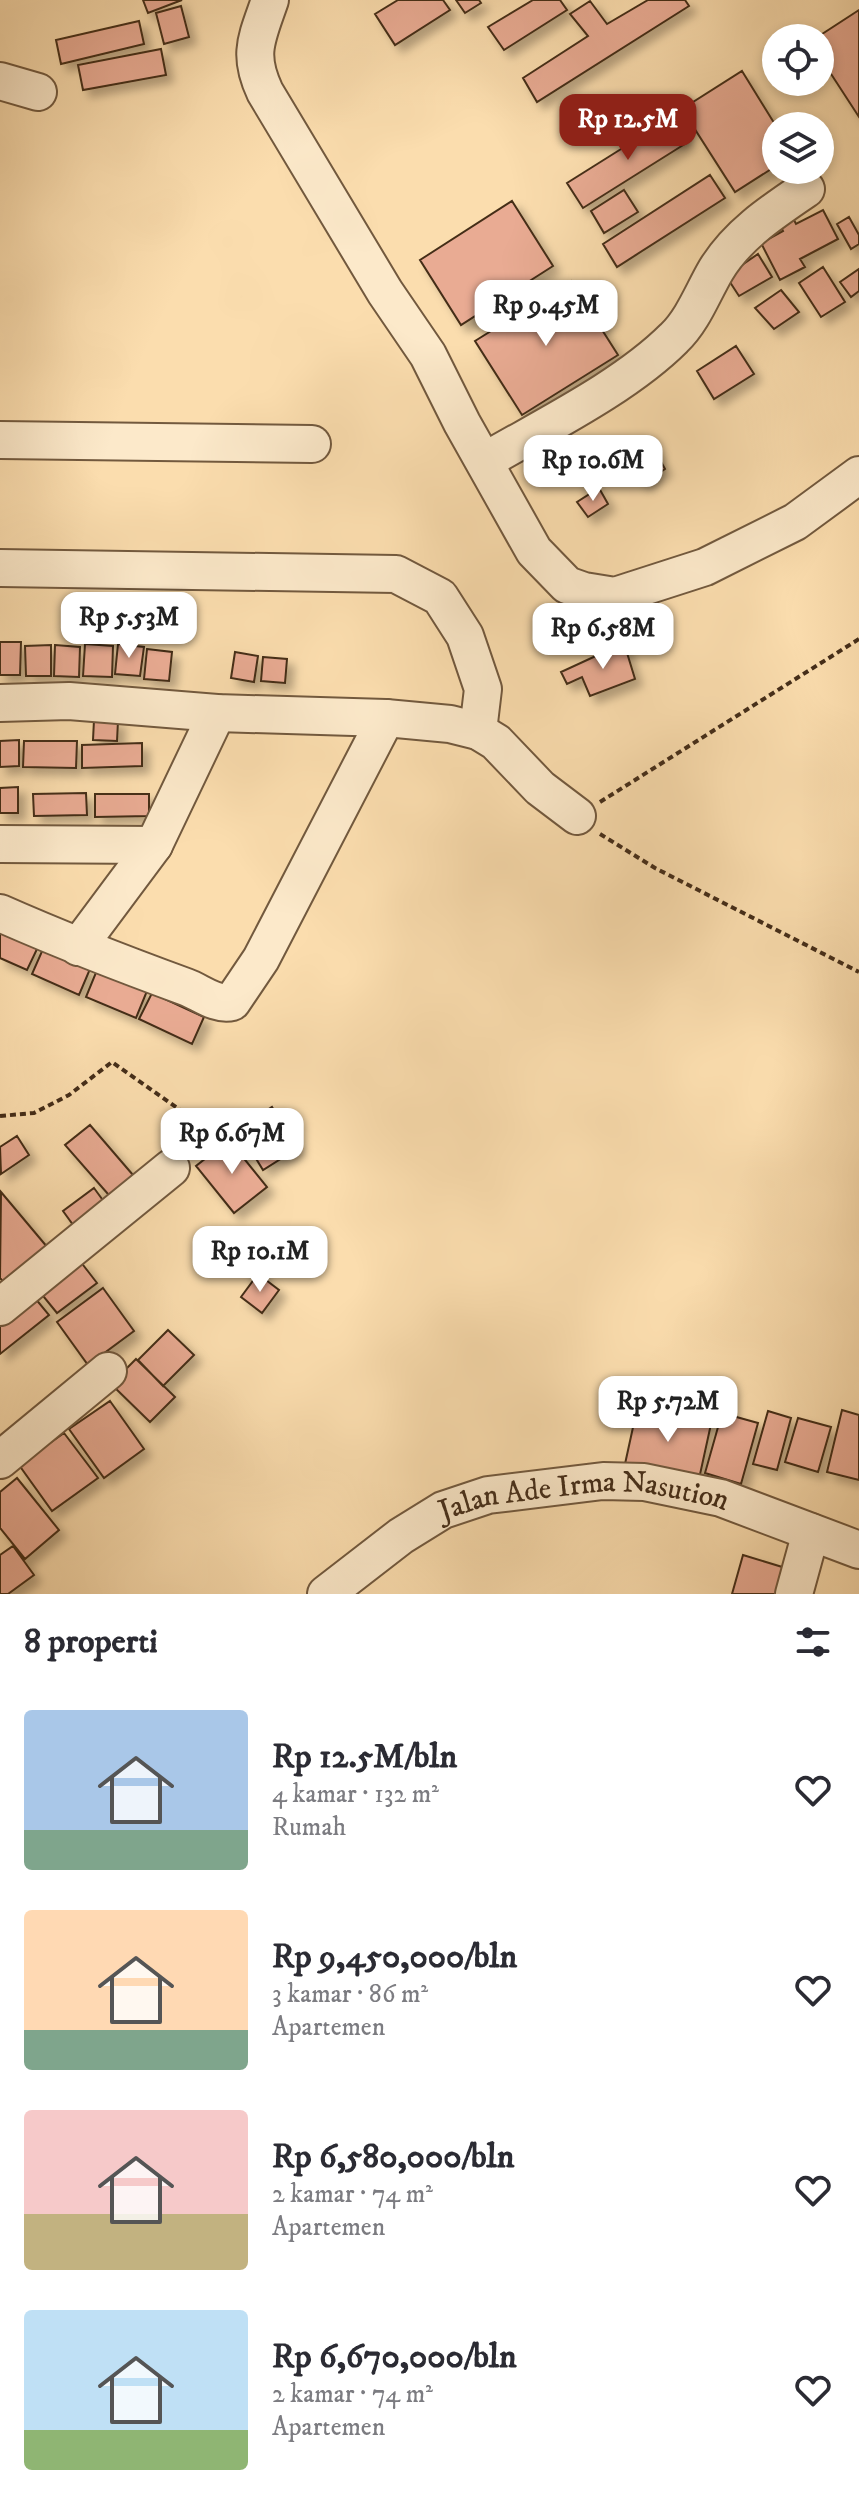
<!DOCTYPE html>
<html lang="id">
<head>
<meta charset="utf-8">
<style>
  :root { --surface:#fff; --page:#f2f2f3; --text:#2b2b33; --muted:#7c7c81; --accent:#8f2418 }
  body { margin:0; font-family:"IM FELL DW Pica",serif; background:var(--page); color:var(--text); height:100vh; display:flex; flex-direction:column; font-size:30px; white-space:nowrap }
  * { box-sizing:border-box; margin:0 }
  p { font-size:26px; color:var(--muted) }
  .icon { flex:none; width:44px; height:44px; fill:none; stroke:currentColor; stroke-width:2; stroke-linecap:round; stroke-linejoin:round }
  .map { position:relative; height:1594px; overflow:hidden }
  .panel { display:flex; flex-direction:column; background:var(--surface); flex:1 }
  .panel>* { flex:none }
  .fabs { position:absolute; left:762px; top:24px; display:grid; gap:16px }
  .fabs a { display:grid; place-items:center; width:72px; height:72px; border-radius:50%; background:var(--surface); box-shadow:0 4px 12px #0003; font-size:40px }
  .price { position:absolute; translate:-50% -68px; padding:0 18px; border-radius:16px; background:#fff; color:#222; font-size:26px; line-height:52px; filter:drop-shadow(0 2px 4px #0008) }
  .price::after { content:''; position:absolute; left:50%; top:48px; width:24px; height:18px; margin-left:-12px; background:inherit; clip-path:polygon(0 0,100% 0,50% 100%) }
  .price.selected { background:var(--accent); color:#fff }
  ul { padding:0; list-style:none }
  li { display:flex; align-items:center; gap:24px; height:200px; padding:0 24px }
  li span { display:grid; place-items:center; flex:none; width:224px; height:160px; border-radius:8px; color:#555 }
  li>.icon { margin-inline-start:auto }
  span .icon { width:96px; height:96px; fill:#fffc; stroke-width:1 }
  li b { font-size:34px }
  h2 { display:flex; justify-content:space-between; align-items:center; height:96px; padding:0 24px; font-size:34px }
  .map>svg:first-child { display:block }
  .building { fill:#e9ab93; stroke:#442d19; stroke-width:2; filter:url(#shadow) }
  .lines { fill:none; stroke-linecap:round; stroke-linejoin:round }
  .minor-casing { stroke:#72593e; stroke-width:40 }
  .path { stroke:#442d19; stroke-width:4; stroke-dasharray:6 4; stroke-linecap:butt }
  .minor { stroke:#fce9ca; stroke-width:36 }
  .labels { text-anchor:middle; stroke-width:6; stroke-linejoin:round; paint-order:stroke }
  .street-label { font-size:30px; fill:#442d19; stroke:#fce9ca }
</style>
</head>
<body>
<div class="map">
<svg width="859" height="1594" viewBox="0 0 859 1594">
  <defs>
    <filter id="shadow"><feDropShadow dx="7" dy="7" stdDeviation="4" flood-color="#0004"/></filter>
  </defs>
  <rect width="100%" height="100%" fill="#fbddae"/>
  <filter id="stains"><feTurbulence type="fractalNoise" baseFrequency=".0025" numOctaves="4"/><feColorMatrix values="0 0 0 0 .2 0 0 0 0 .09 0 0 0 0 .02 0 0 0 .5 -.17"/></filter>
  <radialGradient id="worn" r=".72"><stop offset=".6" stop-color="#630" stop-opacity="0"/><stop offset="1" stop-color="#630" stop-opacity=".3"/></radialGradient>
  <path class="building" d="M143 0H182L148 13Z
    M398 0H443L450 10 395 45 375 14Z
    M456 0H479L481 3 465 13Z
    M533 0H560L567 10 504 50 488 27Z
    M648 0H685L689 6 537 102 523 78 588 36 570 14 590 1 607 24Z
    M181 6 189 37 164 44 156 13Z
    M859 10V117L820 57V38H816Z
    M139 21 144 44 61 64 56 40Z
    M161 49 166 75 83 90 78 65Z
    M742 71 776 126V166L735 192 682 109Z
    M672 117 688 142 583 208 567 183Z
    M710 175 725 198 617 267 603 244Z
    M624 190 638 212 604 233 591 211Z
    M512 201 553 266 461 325 420 260Z
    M823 210 838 239 800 259 805 267 780 280 761 243 783 231 779 223 792 216 796 224Z
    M849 217 859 235V244L851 249 837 224Z
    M758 254 772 277 739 296 726 276Z
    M823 267 845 302 821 317 799 283Z
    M859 269V291L851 297 840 282Z
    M571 281 618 355 522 415 475 341Z
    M781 290 799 312 774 329 755 308Z
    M736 346 754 374 714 399 697 371Z
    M654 449 665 469 643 484 631 464Z
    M599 488 608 504 588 517 577 502Z
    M0 642H21L20 675H0Z
    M624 643 635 679 590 696 582 677 567 684 561 672Z
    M85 644 113 646 112 677 83 676Z
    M118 644 144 647 140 676 115 674Z
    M51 645V676H26L25 646Z
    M55 645 80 647 79 677 54 676Z
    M147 649 172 652 169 681 144 679Z
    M235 652 258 656 254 682 231 678Z
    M263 657 287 659 285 683 261 681Z
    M94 720 118 721 117 741 93 740Z
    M19 740V766L0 767V741Z
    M24 741H77L76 768 23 767Z
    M142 743V766L82 768V745Z
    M18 787V813H0V788Z
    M86 793 87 815 34 816 33 794Z
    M95 794H149V816L95 817Z
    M0 930 38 947 27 970 0 958Z
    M43 949 90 969 79 995 32 974Z
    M97 970 147 991 136 1018 86 997Z
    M152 993 204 1017 192 1044 139 1019Z
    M272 1107 298 1148 263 1170 238 1129Z
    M90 1125 139 1182 115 1202 65 1145Z
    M17 1136 29 1155 1 1174 0 1147Z
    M229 1140 267 1187 234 1213 196 1166Z
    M94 1188 110 1210 79 1233 63 1211Z
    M1 1192 48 1248 5 1284 0 1278Z
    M80 1261 97 1283 57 1313 39 1291Z
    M258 1274 279 1290 262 1313 241 1297Z
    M103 1288 134 1331 88 1365 57 1322Z
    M30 1292 49 1315 0 1354V1316Z
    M168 1330 194 1355 163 1386 138 1360Z
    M136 1359 175 1397 150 1422 111 1384Z
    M110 1401 144 1449 104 1478 69 1429Z
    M637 1409 711 1424 699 1479 625 1464Z
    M842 1410 859 1415V1480L827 1472Z
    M768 1411 791 1418 777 1470 753 1464Z
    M722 1413 758 1423 741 1484 705 1473Z
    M798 1418 831 1427 818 1472 785 1462Z
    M64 1433 98 1478 52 1511 19 1465Z
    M17 1478 59 1530 25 1559 0 1528V1492Z
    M13 1546 34 1575 8 1594H0V1555Z
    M743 1555 792 1570 784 1594H732Z"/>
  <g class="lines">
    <g class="minor-casing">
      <g id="minor">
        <path d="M270 0C257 38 247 54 265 92L385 292 428 355 462 423 534 551 567 585 584 591 615 596 705 567 795 522 859 475"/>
        <path d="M0 81 38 92"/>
        <path d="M0 440 312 444"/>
        <path d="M485 461C545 426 625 387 674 338 693 320 703 292 716 270 737 235 772 212 806 189"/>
        <path d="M0 568 396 574 440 597 465 636 483 689 478 731"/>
        <path d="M0 703 69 701 217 713 386 718 450 724 478 731 496 742 540 788 577 816"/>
        <path d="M0 844 154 845"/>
        <path d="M0 913C61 940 123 964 186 987 200 992 216 1006 232 1002L261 959 386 718"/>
        <path d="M78 947 154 845 217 713"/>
        <path d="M0 1307 171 1168"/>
        <path d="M0 1460 108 1371"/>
        <path id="s1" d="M326 1594 401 1536 443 1510 488 1495 603 1481 644 1482 721 1498 859 1550"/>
        <path d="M794 1594 811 1532"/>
      </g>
    </g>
    <path class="path" d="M600 802 859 639
      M600 834 655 868 859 972
      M0 1116 34 1113 69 1095 112 1062 183 1112"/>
    <use href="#minor" class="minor"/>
  </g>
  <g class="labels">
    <g class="street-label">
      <text dy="10" stroke="none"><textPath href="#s1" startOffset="288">Jalan Ade Irma Nasution</textPath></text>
    </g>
  </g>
  <rect width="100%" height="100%" filter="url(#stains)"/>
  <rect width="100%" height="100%" fill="url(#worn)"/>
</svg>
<div class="fabs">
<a><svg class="icon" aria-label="locate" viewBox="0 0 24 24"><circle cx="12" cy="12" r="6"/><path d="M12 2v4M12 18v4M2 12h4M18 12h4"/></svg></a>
<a><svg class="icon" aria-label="layers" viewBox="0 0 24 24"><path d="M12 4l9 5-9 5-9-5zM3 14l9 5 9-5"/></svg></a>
</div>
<b class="price selected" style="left:628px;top:162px">Rp 12.5M</b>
<b class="price" style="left:546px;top:348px">Rp 9.45M</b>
<b class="price" style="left:593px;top:503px">Rp 10.6M</b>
<b class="price" style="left:129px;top:660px">Rp 5.53M</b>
<b class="price" style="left:603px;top:671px">Rp 6.58M</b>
<b class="price" style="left:232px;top:1176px">Rp 6.67M</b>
<b class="price" style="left:260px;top:1294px">Rp 10.1M</b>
<b class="price" style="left:668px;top:1444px">Rp 5.72M</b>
</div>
<section class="panel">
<h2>8 properti<svg class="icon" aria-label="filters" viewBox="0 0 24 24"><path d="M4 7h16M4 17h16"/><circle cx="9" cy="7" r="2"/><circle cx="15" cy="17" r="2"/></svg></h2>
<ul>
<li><span style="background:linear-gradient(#a9c7e8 75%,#7fa58c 0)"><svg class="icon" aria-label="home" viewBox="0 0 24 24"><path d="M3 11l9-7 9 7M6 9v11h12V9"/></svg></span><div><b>Rp 12.5M/bln</b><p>4 kamar · 132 m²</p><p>Rumah</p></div><svg class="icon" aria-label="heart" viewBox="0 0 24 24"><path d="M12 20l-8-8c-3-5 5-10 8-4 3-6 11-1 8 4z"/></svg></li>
<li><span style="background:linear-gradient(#ffd9b3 75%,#7fa58c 0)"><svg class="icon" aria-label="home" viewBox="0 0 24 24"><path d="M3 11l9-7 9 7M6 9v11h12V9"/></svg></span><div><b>Rp 9,450,000/bln</b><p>3 kamar · 86 m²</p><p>Apartemen</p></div><svg class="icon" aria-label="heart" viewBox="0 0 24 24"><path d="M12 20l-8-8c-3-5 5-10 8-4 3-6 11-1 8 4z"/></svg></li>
<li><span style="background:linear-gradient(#f6c9c9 65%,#c2b280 0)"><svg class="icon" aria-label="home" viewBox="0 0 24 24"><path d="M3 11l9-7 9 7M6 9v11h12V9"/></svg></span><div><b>Rp 6,580,000/bln</b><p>2 kamar · 74 m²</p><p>Apartemen</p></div><svg class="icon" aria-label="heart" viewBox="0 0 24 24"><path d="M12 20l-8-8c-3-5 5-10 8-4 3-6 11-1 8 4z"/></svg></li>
<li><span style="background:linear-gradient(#bfe0f5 75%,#8fb573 0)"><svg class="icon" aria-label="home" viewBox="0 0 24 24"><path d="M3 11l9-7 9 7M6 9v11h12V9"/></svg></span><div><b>Rp 6,670,000/bln</b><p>2 kamar · 74 m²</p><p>Apartemen</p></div><svg class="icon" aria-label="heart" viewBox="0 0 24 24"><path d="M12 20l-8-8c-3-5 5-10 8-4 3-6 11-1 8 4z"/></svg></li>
</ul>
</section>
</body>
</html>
